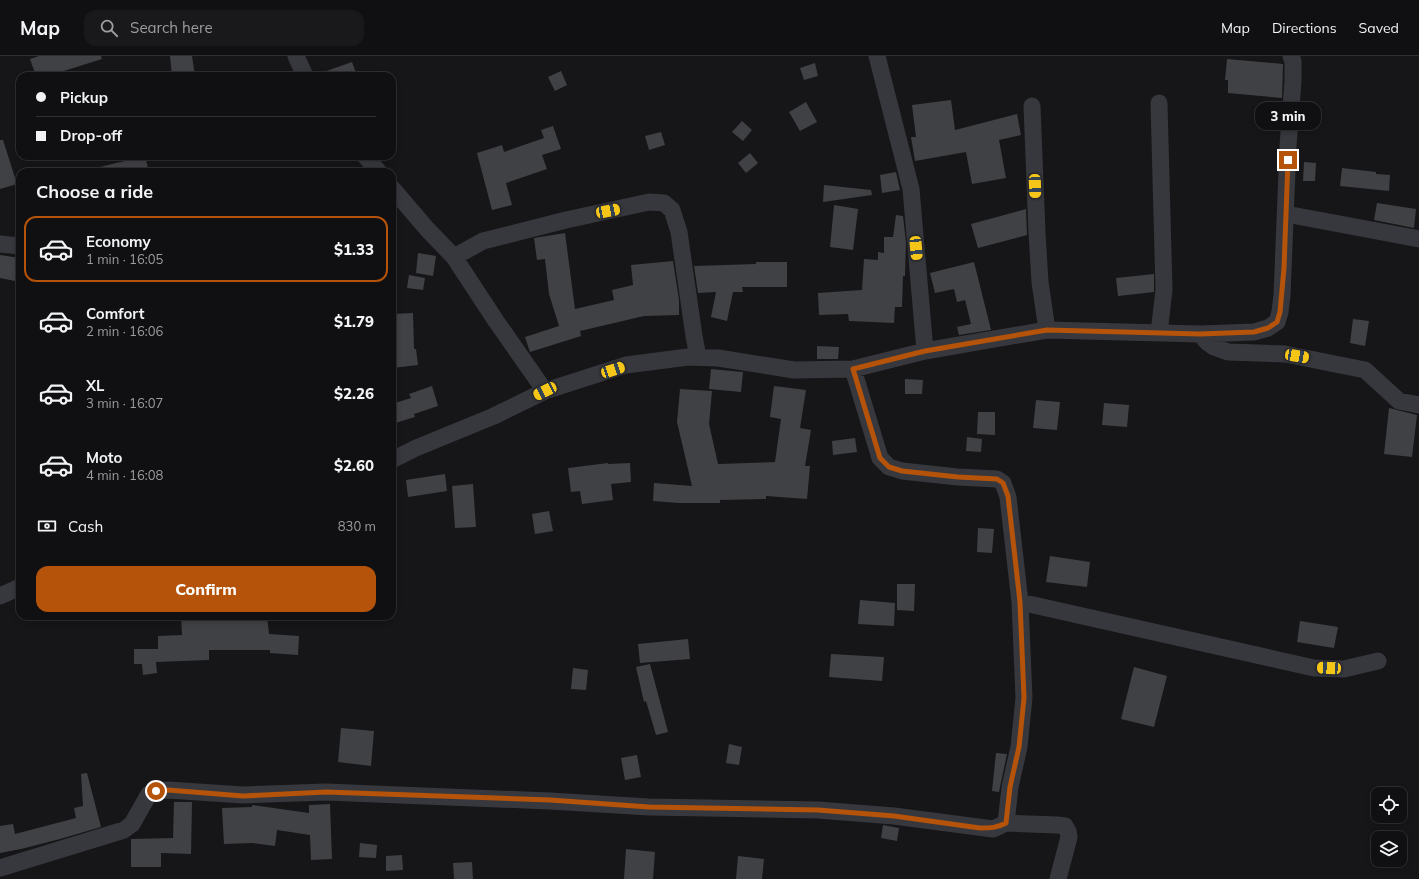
<!DOCTYPE html>
<html lang="en">
<head>
<meta charset="utf-8">
<style>
	:root { --surface:#101012; --page:#19191b; --text:#f1f3f6; --muted:#9c9d9f; --line:#303032; --accent:#b45309 }
	body { margin:0; font-family:Mulish,sans-serif; background:var(--page); color:var(--text); height:100vh; display:flex; flex-direction:column; font-size:15px; white-space:nowrap }
	* { box-sizing:border-box; margin:0 }
	p { font-size:13px; color:var(--muted) }
	.icon { flex:none; width:22px; height:22px; fill:none; stroke:currentColor; stroke-width:2; stroke-linecap:round; stroke-linejoin:round }
	.map { position:relative; flex:1; overflow:hidden }
	.sheet { position:absolute; left:16px; top:112px; width:380px; height:452px; display:flex; flex-direction:column; background:var(--surface); border-radius:12px; box-shadow:0 2px 6px #0003,0 0 0 1px var(--line) }
	.sheet>* { flex:none }
	.guide { position:absolute; left:16px; top:16px; width:380px; height:88px; border-radius:12px; box-shadow:0 2px 6px #0003,0 0 0 1px var(--line); display:grid; align-content:center; height:88px; padding:0 20px; background:var(--surface) }
	.fabs { position:absolute; left:1371px; top:731px; display:grid; gap:8px }
	.fabs a { display:grid; place-items:center; width:36px; height:36px; border-radius:8px; background:var(--surface); box-shadow:0 2px 6px #0003,0 0 0 1px var(--line); font-size:20px }
	.end { position:absolute; width:18px; height:18px; margin:-9px; border:5px solid #b45309; background:#fff; box-shadow:0 0 0 2px #fff }
	.from { border-radius:50% }
	.bubble { position:absolute; height:28px; border-radius:12px; background:var(--surface); box-shadow:0 2px 6px #0003,0 0 0 1px var(--line); font-size:13px; font-weight:800; line-height:28px; text-align:center }
	.car { position:absolute; width:12px; height:24px; margin:-12px -6px; border-radius:5px; box-shadow:0 0 3px 1px #0007; background:linear-gradient(#f5c518 24%,#345 0 40%,#f5c518 0 76%,#345 0 86%,#f5c518 0) }
	.guide b { display:flex; align-items:center; gap:14px; height:38px; font-size:15px }
	.guide b+b { border-top:1px solid var(--line) }
	.guide i { width:10px; height:10px; background:var(--text) }
	ul { padding:0; list-style:none }
	li { display:flex; align-items:center; gap:12px; height:66px; margin:0 8px 6px; padding:0 12px; border:2px solid transparent; border-radius:12px }
	li div { flex:1 }
	li b { display:block; font-size:15px }
	li em { font-style:normal; font-weight:800 }
	li.on { border-color:var(--accent) }
	li>.icon { width:36px; height:36px; stroke-width:1.5 }
	h2 { padding:0 20px; font-size:18px; line-height:48px }
	.pay { display:flex; align-items:center; gap:10px; height:44px; padding:0 20px; font-size:15px }
	.pay p { margin-inline-start:auto }
	.button { display:flex; gap:8px; margin-top:auto; padding:8px 20px }
	.button a { flex:1; height:46px; border-radius:12px; background:var(--accent); color:#fff; font-size:16px; font-weight:800; line-height:46px; text-align:center }
	header { display:flex; align-items:center; gap:24px; box-sizing:border-box; height:56px; padding:0 20px; background:var(--surface); border-bottom:1px solid var(--line) }
	header strong { font-size:19px }
	nav { display:flex; gap:22px; margin-inline-start:auto; font-size:14px }
	.search { width:280px; height:36px; background:var(--page); display:flex; align-items:center; gap:10px; box-sizing:border-box; padding:0 14px; border-radius:12px; color:var(--muted); font-size:15px }
	.map>svg:first-child { display:block }
	.building { fill:#404145 }
	.lines { fill:none; stroke-linecap:round; stroke-linejoin:round }
	.minor { stroke:#37383d; stroke-width:17 }
	.route { stroke:#b45309; stroke-width:5 }
</style>
</head>
<body>
<header>
<strong>Map</strong>
<div class="search"><svg class="icon" aria-label="search" viewBox="0 0 24 24"><circle cx="10" cy="10" r="6"/><path d="M15 15l6 6"/></svg>Search here</div>
<nav><a>Map</a><a>Directions</a><a>Saved</a></nav>
</header>
<div class="map">
<svg width="1419" height="823" viewBox="0 0 1419 823">
	<rect width="100%" height="100%" fill="#161618"/>
	<path class="building" d="M 39,0 L 101,0 L 102,3 L 48,20 L 36,20 L 30,3 Z
		M 170,0 L 192,0 L 195,20 L 172,20 Z
		M 1227,3 L 1283,8 L 1282,42 L 1228,37 L 1228,24 L 1225,24 Z
		M 352,6 L 357,20 L 318,20 L 318,18 Z
		M 815,7 L 818,20 L 804,24 L 800,12 Z
		M 561,15 L 567,29 L 555,35 L 548,21 Z
		M 951,44 L 955,74 L 1017,58 L 1021,79 L 999,84 L 1006,122 L 972,128 L 966,96 L 915,105 L 911,81 L 916,81 L 912,49 Z
		M 806,46 L 817,66 L 800,75 L 789,56 Z
		M 742,65 L 752,74 L 743,85 L 732,76 Z
		M 553,70 L 561,93 L 542,99 L 547,113 L 506,127 L 512,149 L 492,154 L 477,97 L 502,89 L 504,96 L 544,82 L 541,74 Z
		M 661,76 L 665,89 L 649,94 L 645,80 Z
		M 0,84 L 3,84 L 17,128 L 0,133 Z
		M 750,97 L 758,107 L 746,117 L 738,107 Z
		M 145,100 L 149,116 L 101,116 L 100,111 Z
		M 1304,106 L 1316,107 L 1315,125 L 1303,125 Z
		M 1342,112 L 1376,116 L 1376,118 L 1390,119 L 1389,135 L 1340,130 Z
		M 896,116 L 900,134 L 882,137 L 880,119 Z
		M 824,129 L 871,134 L 872,139 L 823,146 Z
		M 1377,147 L 1416,153 L 1414,172 L 1374,164 Z
		M 834,149 L 858,153 L 853,194 L 830,191 Z
		M 1026,153 L 1027,179 L 978,192 L 971,168 Z
		M 896,159 L 903,160 L 906,186 L 905,220 L 903,220 L 902,251 L 895,251 L 894,267 L 849,265 L 848,258 L 819,259 L 818,237 L 862,234 L 864,203 L 878,204 L 878,196 L 884,197 L 884,181 L 893,181 Z
		M 565,177 L 575,253 L 614,244 L 612,234 L 633,229 L 631,209 L 673,205 L 679,244 L 679,259 L 644,260 L 580,275 L 581,280 L 530,296 L 525,281 L 559,270 L 549,238 L 545,203 L 537,204 L 534,182 Z
		M 418,197 L 436,200 L 433,220 L 416,217 Z
		M 0,199 L 20,202 L 20,226 L 0,222 Z
		M 756,206 L 787,206 L 787,231 L 742,231 L 743,236 L 733,236 L 727,265 L 711,261 L 716,236 L 698,237 L 694,210 L 756,208 Z
		M 974,206 L 991,274 L 959,279 L 957,271 L 971,268 L 965,244 L 957,246 L 954,233 L 935,237 L 930,217 Z
		M 1154,218 L 1154,236 L 1118,240 L 1116,222 Z
		M 409,219 L 425,222 L 423,234 L 407,232 Z
		M 413,257 L 414,293 L 416,293 L 418,309 L 392,312 L 392,297 L 397,296 L 395,272 L 392,272 L 392,258 Z
		M 1353,263 L 1369,265 L 1365,290 L 1350,287 Z
		M 817,290 L 839,291 L 838,303 L 817,303 Z
		M 711,313 L 743,316 L 741,336 L 709,333 Z
		M 905,323 L 923,324 L 922,338 L 905,338 Z
		M 432,330 L 438,350 L 414,358 L 415,361 L 392,368 L 392,348 L 411,342 L 409,338 Z
		M 774,330 L 806,334 L 800,372 L 811,374 L 805,410 L 810,410 L 807,443 L 766,440 L 766,443 L 720,444 L 720,447 L 679,447 L 653,445 L 654,427 L 692,430 L 677,366 L 680,333 L 712,335 L 709,368 L 718,408 L 775,406 L 781,363 L 770,361 Z
		M 1036,344 L 1060,346 L 1057,374 L 1033,372 Z
		M 1104,347 L 1129,349 L 1127,371 L 1102,369 Z
		M 1389,352 L 1417,359 L 1412,401 L 1384,398 Z
		M 978,356 L 995,356 L 995,379 L 977,378 Z
		M 967,381 L 982,383 L 981,396 L 966,395 Z
		M 855,382 L 857,396 L 833,399 L 832,385 Z
		M 608,407 L 608,408 L 630,407 L 631,426 L 611,428 L 613,444 L 582,448 L 580,435 L 571,436 L 568,412 Z
		M 445,418 L 447,435 L 408,441 L 406,424 Z
		M 473,428 L 476,471 L 455,472 L 452,430 Z
		M 549,455 L 553,475 L 535,478 L 532,458 Z
		M 978,472 L 994,473 L 992,497 L 977,496 Z
		M 1050,500 L 1090,506 L 1087,531 L 1046,526 Z
		M 897,528 L 915,528 L 914,555 L 897,554 Z
		M 860,544 L 895,547 L 894,570 L 858,568 Z
		M 181,560 L 252,561 L 252,560 L 267,560 L 269,578 L 299,580 L 298,599 L 270,597 L 270,594 L 209,594 L 209,604 L 156,606 L 157,617 L 143,619 L 142,608 L 134,608 L 134,593 L 158,593 L 158,580 L 182,579 Z
		M 1300,565 L 1338,571 L 1334,592 L 1297,586 Z
		M 688,583 L 690,603 L 640,607 L 638,588 Z
		M 831,598 L 884,601 L 882,625 L 829,621 Z
		M 650,608 L 668,676 L 656,679 L 646,645 L 644,646 L 636,611 Z
		M 1134,611 L 1167,620 L 1154,671 L 1121,663 Z
		M 573,612 L 588,614 L 586,634 L 571,633 Z
		M 341,672 L 374,675 L 371,710 L 338,706 Z
		M 729,688 L 742,691 L 739,709 L 726,707 Z
		M 996,697 L 1007,698 L 999,736 L 992,735 Z
		M 637,699 L 641,721 L 625,724 L 621,702 Z
		M 87,717 L 101,771 L 60,783 L 21,793 L 0,797 L 0,770 L 13,768 L 15,778 L 76,762 L 74,752 L 83,750 L 81,718 Z
		M 174,746 L 192,746 L 191,798 L 161,797 L 161,811 L 131,811 L 131,783 L 173,782 Z
		M 330,748 L 332,803 L 311,804 L 310,779 L 277,774 L 275,790 L 252,787 L 224,788 L 222,752 L 252,751 L 252,749 L 309,757 L 309,749 Z
		M 883,769 L 899,772 L 897,785 L 881,782 Z
		M 360,787 L 377,789 L 376,802 L 359,801 Z
		M 626,793 L 655,796 L 653,823 L 624,823 Z
		M 402,799 L 403,814 L 386,815 L 386,800 Z
		M 738,800 L 764,803 L 762,823 L 736,823 Z
		M 472,806 L 473,823 L 454,823 L 453,807 Z"/>
	<g class="lines">
		<path class="minor" d="M 296,0 L 305,20
			M 877,0 L 911,133 L 925,295
			M 1032,50 L 1037,177 L 1040,226 L 1047,274
			M 365,100 L 379,116
			M 392,132 L 427,173 L 454,201 L 496,265 L 545,335
			M 1286,158 L 1419,183
			M 0,188 L 20,190
			M 454,201 L 483,185 L 566,164 L 649,146 L 664,147 L 672,154 L 679,176 L 694,280 L 698,301
			M 1159,277 L 1164,234 L 1159,47
			M 1200,278 L 1207,286 L 1214,291 L 1228,296 L 1285,298 L 1365,314 L 1399,345 L 1419,349
			M 853,313 L 880,402 L 889,411 L 902,415 L 958,421 L 997,423 L 1003,427 L 1008,441 L 1020,546 L 1024,642 L 1019,691 L 1010,731 L 1006,767 L 1057,769 L 1065,770 L 1068,775 L 1069,781 L 1058,823
			M 392,404 L 416,392 L 494,360 L 545,335 L 626,309 L 688,301 L 718,302 L 794,314 L 853,313 L 925,295 L 1047,274 L 1200,278 L 1254,276 L 1268,272 L 1277,266 L 1280,256 L 1282,239 L 1288,90 L 1293,25 L 1293,5 L 1291,0
			M 0,540 L 20,531
			M 1020,546 L 1314,612 L 1344,613 L 1378,605
			M 0,812 L 124,774 L 132,768 L 149,738 L 156,735 L 168,734 L 243,739 L 326,736 L 550,745 L 649,751 L 818,754 L 894,760 L 993,773 L 1006,767"/>
	</g>
	<g class="lines">
		<path class="route" d="M 156,735 L 168,734 L 243,740 L 326,736 L 550,744 L 649,751 L 818,754 L 894,760 L 980,772 C 990,772 997,772 1006,767 L 1010,731 L 1019,691 L 1024,642 L 1020,546 L 1008,440 L 1003,427 L 997,423 L 958,421 L 902,415 L 889,411 L 880,402 L 853,313 L 925,295 L 1047,274 L 1200,278 L 1254,276 L 1268,272 L 1277,266 L 1280,256 L 1284,212 L 1288,104"/>
	</g>
</svg>
<div class="fabs">
<a><svg class="icon" aria-label="locate" viewBox="0 0 24 24"><circle cx="12" cy="12" r="6"/><path d="M12 2v4M12 18v4M2 12h4M18 12h4"/></svg></a>
<a><svg class="icon" aria-label="layers" viewBox="0 0 24 24"><path d="M12 4l9 5-9 5-9-5zM3 14l9 5 9-5"/></svg></a>
</div>
<i class="end from" style="left:156px;top:735px"></i>
<i class="end" style="left:1288px;top:104px"></i>
<div class="bubble" style="left:1255px;top:46px;width:66px">3 min</div>
<i class="car" style="left:1035px;top:130px;rotate:178deg"></i>
<i class="car" style="left:608px;top:155px;rotate:79deg"></i>
<i class="car" style="left:916px;top:192px;rotate:175deg"></i>
<i class="car" style="left:1297px;top:300px;rotate:100deg"></i>
<i class="car" style="left:613px;top:314px;rotate:72deg"></i>
<i class="car" style="left:545px;top:335px;rotate:244deg"></i>
<i class="car" style="left:1329px;top:612px;rotate:273deg"></i>
<div class="guide">
<b><i class="from"></i>Pickup</b>
<b><i></i>Drop-off</b>
</div>
<section class="sheet">
<h2>Choose a ride</h2>
<ul>
<li class="on"><svg class="icon" aria-label="car" viewBox="0 0 24 24"><path d="M5 17H2v-5l4-1 3-4h7l3 4 3 1v5h-3M9 17h6M6 11h13"/><circle cx="7" cy="17" r="2"/><circle cx="17" cy="17" r="2"/></svg><div><b>Economy</b><p>1 min · 16:05</p></div><em>$1.33</em></li>
<li><svg class="icon" aria-label="car" viewBox="0 0 24 24"><path d="M5 17H2v-5l4-1 3-4h7l3 4 3 1v5h-3M9 17h6M6 11h13"/><circle cx="7" cy="17" r="2"/><circle cx="17" cy="17" r="2"/></svg><div><b>Comfort</b><p>2 min · 16:06</p></div><em>$1.79</em></li>
<li><svg class="icon" aria-label="car" viewBox="0 0 24 24"><path d="M5 17H2v-5l4-1 3-4h7l3 4 3 1v5h-3M9 17h6M6 11h13"/><circle cx="7" cy="17" r="2"/><circle cx="17" cy="17" r="2"/></svg><div><b>XL</b><p>3 min · 16:07</p></div><em>$2.26</em></li>
<li><svg class="icon" aria-label="car" viewBox="0 0 24 24"><path d="M5 17H2v-5l4-1 3-4h7l3 4 3 1v5h-3M9 17h6M6 11h13"/><circle cx="7" cy="17" r="2"/><circle cx="17" cy="17" r="2"/></svg><div><b>Moto</b><p>4 min · 16:08</p></div><em>$2.60</em></li>
</ul>
<div class="pay"><svg class="icon" aria-label="cash" viewBox="0 0 24 24"><path d="M3 7h18v10H3z"/><circle cx="12" cy="12" r="2"/></svg>Cash<p>830 m</p></div>
<div class="button"><a>Confirm</a></div>
</section>
</div>
</body>
</html>
